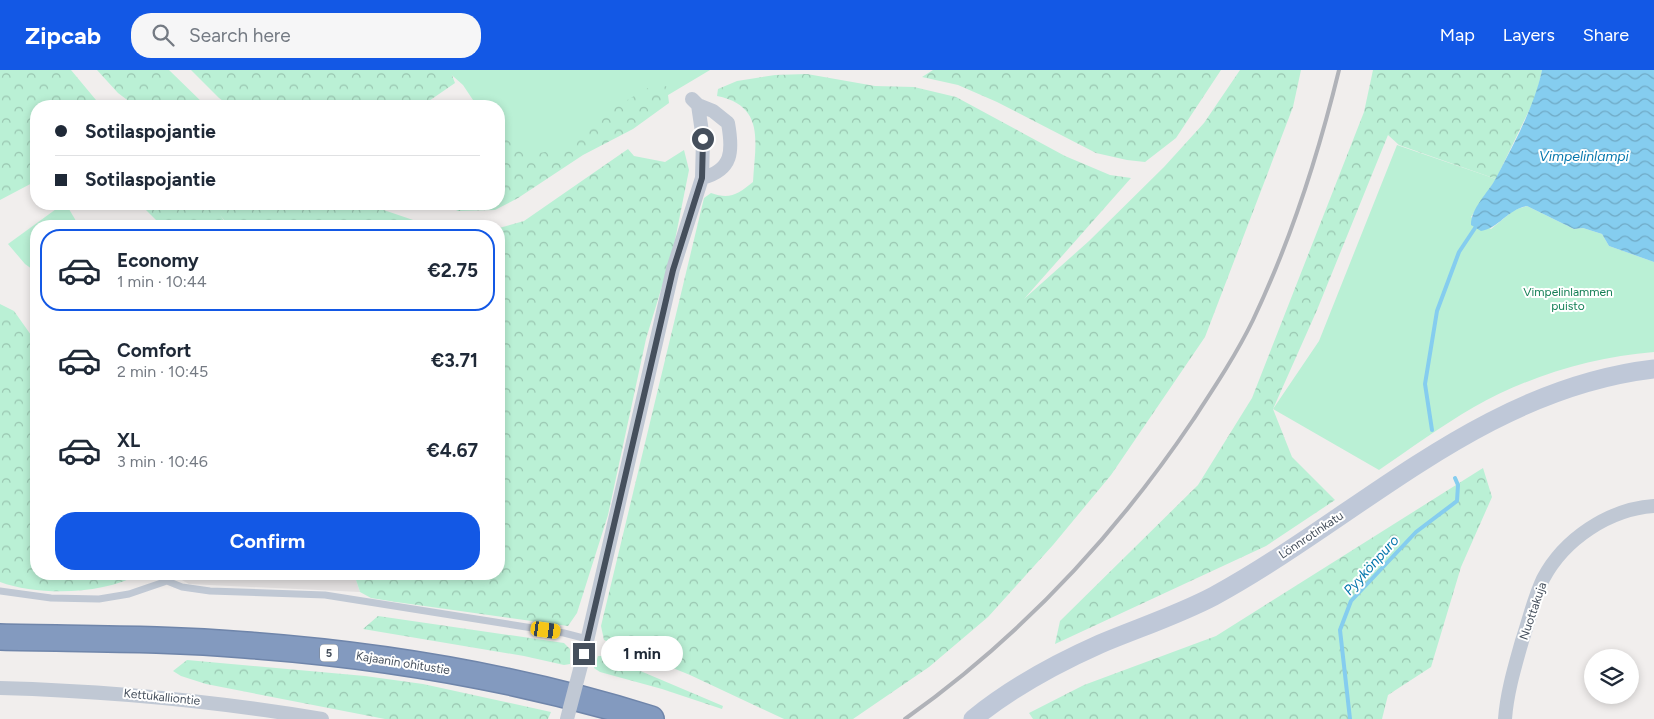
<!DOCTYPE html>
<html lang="en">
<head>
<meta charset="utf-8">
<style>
	:root { --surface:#fff; --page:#f6f6f7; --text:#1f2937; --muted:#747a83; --line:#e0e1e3; --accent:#1358e5 }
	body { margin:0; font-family:Figtree,sans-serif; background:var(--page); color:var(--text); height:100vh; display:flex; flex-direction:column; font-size:19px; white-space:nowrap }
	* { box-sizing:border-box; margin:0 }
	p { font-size:16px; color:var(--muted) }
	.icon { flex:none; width:28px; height:28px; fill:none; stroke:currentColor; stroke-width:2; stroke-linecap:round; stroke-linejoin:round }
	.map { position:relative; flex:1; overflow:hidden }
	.sheet { position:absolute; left:30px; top:150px; width:475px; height:360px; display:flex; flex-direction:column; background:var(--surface); border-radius:20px; box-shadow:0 2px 8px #0003 }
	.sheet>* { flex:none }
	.top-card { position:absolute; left:30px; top:30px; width:475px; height:110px; border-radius:20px; box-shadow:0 2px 8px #0003; display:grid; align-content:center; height:110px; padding:0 25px; background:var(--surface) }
	.controls { position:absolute; left:1584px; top:579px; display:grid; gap:10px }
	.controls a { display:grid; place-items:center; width:55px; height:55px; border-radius:50%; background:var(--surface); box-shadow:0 2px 8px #0003; font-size:25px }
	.end { position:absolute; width:22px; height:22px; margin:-11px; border:6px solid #454f5c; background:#fff; box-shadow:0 0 0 2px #fff }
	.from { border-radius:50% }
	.bubble { position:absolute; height:35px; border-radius:18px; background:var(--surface); box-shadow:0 2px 8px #0003; font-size:16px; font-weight:700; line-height:35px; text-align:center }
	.car { position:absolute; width:15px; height:30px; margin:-15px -8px; border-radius:6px; box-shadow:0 0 4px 1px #0007; background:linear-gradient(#f5c518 24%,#345 0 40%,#f5c518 0 76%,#345 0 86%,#f5c518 0) }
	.top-card b { display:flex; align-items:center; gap:18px; height:48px; font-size:19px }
	.top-card b+b { border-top:1px solid var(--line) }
	.top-card i { width:12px; height:12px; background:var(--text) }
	ul { padding:9px 0 0; list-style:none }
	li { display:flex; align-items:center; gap:15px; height:82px; margin:0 10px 8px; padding:0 15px; border:2px solid transparent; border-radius:20px }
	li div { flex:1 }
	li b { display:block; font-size:19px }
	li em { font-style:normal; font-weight:700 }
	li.current { border-color:var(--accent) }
	li>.icon { width:45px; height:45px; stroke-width:1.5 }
	.button { display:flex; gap:10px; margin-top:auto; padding:10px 25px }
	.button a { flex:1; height:58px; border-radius:20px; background:var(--accent); color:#fff; font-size:20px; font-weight:700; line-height:58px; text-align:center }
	header { display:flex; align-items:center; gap:30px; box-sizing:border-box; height:70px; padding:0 25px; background:var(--accent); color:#fff }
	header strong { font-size:24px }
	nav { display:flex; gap:28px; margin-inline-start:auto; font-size:18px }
	.search { width:350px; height:45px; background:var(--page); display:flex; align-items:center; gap:12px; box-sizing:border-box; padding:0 18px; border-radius:20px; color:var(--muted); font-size:19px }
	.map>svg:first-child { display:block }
	.education { fill:#e2dfdf }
	.green { fill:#baf0d5 }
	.forest { fill:url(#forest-crowns) }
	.water { fill:url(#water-waves) }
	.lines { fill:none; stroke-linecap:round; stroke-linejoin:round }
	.stream { stroke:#85cdef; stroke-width:4 }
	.highway-casing { stroke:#6f85aa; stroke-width:28 }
	.lane { stroke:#c0c8d4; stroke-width:7 }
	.street { stroke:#c0c8d4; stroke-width:14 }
	.secondary { stroke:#bfc8d8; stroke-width:19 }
	.highway { stroke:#839abf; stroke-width:25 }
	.rail { stroke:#b0b2b8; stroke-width:4 }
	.street-bridge { stroke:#c0c8d4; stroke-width:14 }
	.route { stroke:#454f5c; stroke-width:6 }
	.labels { text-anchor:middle; stroke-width:4; stroke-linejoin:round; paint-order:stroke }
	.shield { fill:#fff; stroke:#7d848d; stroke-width:1 }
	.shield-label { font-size:11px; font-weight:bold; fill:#454f5c }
	.park-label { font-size:12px; fill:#147f55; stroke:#fff }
	.street-label { font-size:12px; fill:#454f5c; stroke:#fff }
	.water-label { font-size:14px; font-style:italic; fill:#0778ad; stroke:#fff }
</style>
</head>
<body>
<header>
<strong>Zipcab</strong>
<div class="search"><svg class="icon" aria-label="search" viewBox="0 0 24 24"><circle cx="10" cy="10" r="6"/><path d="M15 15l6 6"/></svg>Search here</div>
<nav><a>Map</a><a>Layers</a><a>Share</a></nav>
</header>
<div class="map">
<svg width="1654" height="649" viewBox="0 0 1654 649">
	<defs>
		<pattern id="forest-crowns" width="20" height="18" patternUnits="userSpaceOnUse" patternTransform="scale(1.25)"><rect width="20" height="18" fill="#baf0d5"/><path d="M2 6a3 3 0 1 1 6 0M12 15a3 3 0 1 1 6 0" fill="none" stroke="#99c5b0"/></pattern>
		<pattern id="water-waves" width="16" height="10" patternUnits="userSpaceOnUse" patternTransform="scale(1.25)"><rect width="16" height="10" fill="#85cdef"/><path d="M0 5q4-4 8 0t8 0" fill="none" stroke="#6fa9c5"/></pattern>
	</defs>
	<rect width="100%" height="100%" fill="#f1eeed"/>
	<path class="education" d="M 171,504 L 354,504 L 360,522 L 189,514 Z"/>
	<path class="green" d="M 446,0 L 710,0 L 524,111 L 499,71 L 499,36 L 477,36 L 463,15 Z
		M 1397,75 L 1496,109 L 1471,147 L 1491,159 L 1514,140 L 1527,136 L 1574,159 L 1583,158 L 1602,164 L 1609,176 L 1654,192 L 1654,282 C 1591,287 1529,306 1474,337 C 1441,356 1410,379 1379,400 L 1273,339 L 1319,271 Z
		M 63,134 L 66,134 L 79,156 L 36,156 L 36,202 L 25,194 L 8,174 Z"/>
	<path class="forest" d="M 0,0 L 71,0 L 101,36 L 36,36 L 36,111 L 0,130 Z
		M 97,0 L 169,0 L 206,36 L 134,35 L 118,23 Z
		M 191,0 L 450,0 L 455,13 L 426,33 L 396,34 L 396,36 L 230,36 L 219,28 Z
		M 933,0 L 1221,0 L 1176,68 L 1145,92 L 1127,90 L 1096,83 L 997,32 L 958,15 L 922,7 Z
		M 1240,0 L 1301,0 L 1293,37 L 1205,267 L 1111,405 L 1053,475 L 988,547 L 929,597 L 853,649 L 784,649 L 690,605 L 604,570 L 601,556 L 704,128 L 711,123 C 730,130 738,124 753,112 C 755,73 766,36 717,26 L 718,19 L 737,11 L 775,5 L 807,4 L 875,16 L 914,17 L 956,27 L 1065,86 L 1110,105 L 1131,108 L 1024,229 L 1089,171 L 1164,97 L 1204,53 Z
		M 1373,0 L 1542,0 L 1536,26 L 1496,109 L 1399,75 L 1388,65 L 1317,240 L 1273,339 L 1292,387 L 1335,430 L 1266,476 L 1055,574 L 1060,551 L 1198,415 L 1252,328 L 1364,42 Z
		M 658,12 L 667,17 L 669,33 L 633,59 L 583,85 L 518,128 L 495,140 L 458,141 L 444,134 L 499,134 L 499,64 C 545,101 560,76 599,48 C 617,35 638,24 658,12 Z
		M 628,79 L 634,86 L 665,92 L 684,80 L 689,100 L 673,180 L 646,269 L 608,445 L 577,543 L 568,556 L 396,532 L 371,528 L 360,522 L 354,504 L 499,504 L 499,158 L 524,151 Z
		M 140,134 L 366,134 L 419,152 L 441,156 L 229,156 L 220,145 L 228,156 L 157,156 L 157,151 Z
		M 0,234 L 14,241 L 31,265 L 36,262 L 36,504 L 139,504 C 103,525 39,526 0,512 Z
		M 1483,398 L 1492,427 L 1461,497 L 1431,597 L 1388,625 L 1382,649 L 1033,649 L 1029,643 L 1084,615 L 1216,566 Z
		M 378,546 L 564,573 L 570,579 L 570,594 L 564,595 L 524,586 L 363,559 Z
		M 598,586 L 605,586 L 723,636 L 722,639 L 662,619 L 600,602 L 594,598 Z
		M 187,590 L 365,606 L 423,614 L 551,642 L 548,649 L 385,649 L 206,614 L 181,606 L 173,601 Z"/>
	<path class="water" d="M 1542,0 L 1654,0 L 1654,192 L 1609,176 L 1602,164 L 1583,158 L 1574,159 L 1527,136 C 1508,139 1499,158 1481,161 L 1471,155 C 1471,138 1488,123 1496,108 C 1514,73 1534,38 1542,0 Z"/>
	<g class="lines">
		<path class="stream" d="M 1432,360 L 1425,314 L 1437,241 L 1459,182 L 1475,158
			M 1350,649 L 1340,560 L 1351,531 L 1416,462 L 1457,431 L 1458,415 L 1455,408"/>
		<g class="highway-casing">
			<path id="highway" d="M 0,567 C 82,569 164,568 246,575 C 383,585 520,608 651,649"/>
		</g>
		<path class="lane" d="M 0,521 L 51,528 L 99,529 L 129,524 L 167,511 L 182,517 L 210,521 L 325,525 L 564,563 L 587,569"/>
		<path class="street" d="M 698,35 L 713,41 L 728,53 C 733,81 733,100 702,108
			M 584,584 L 673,199 L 702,108 L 703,69 L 698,35 L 692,29
			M 0,618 C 109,621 215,631 322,649
			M 1505,649 C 1507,622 1515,596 1522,571 C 1529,550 1534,528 1543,509 C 1564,469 1609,439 1654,436"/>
		<path class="secondary" d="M 973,649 C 1011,618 1055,594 1100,574 C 1138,558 1178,545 1214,526 C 1360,446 1482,319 1654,299"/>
		<use href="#highway" class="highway"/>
		<path class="rail" d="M 905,649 C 1019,568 1115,466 1193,350 C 1214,318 1236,285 1253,250 C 1291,170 1318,86 1339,0"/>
		<path class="street-bridge" d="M 567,649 L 584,584"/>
	</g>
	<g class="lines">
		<path class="route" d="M 584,584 L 673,200 L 702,108 L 703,69"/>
	</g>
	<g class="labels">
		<rect class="shield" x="320" y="574.5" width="18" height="17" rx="4"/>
		<g class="shield-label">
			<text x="329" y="587">5</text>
		</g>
		<g class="park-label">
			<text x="1568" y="226">Vimpelinlammen<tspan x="1568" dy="14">puisto</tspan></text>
		</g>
		<g class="street-label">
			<text transform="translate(1311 465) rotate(-34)" y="4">Lönnrotinkatu</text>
			<text transform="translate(1533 541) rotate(-71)" y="4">Nuottakuja</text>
			<text transform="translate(403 593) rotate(9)" y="4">Kajaanin ohitustie</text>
			<text transform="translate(162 627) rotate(6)" y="4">Kettukalliontie</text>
		</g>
		<g class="water-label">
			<text x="1584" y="91">Vimpelinlampi</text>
			<text transform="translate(1371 495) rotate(-48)" y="5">Pyykönpuro</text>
		</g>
	</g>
</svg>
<div class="controls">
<a><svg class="icon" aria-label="layers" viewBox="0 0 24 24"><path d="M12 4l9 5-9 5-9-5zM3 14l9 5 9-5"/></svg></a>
</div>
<i class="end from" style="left:703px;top:69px"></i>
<i class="end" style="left:584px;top:584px"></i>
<div class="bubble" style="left:601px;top:566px;width:82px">1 min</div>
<i class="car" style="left:546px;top:560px;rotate:98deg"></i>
<div class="top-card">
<b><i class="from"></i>Sotilaspojantie</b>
<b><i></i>Sotilaspojantie</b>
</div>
<section class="sheet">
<ul>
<li class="current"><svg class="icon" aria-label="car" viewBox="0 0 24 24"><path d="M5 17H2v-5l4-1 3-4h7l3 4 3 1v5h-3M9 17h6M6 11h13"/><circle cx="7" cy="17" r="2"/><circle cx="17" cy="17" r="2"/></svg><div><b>Economy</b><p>1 min · 10:44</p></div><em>€2.75</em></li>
<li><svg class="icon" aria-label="car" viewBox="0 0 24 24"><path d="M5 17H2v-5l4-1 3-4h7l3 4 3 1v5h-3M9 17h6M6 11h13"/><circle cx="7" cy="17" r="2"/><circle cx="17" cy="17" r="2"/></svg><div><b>Comfort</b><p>2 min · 10:45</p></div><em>€3.71</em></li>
<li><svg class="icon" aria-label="car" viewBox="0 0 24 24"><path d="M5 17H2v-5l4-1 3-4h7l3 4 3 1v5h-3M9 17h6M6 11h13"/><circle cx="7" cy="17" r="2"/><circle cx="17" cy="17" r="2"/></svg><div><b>XL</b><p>3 min · 10:46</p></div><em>€4.67</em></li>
</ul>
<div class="button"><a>Confirm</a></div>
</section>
</div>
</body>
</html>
